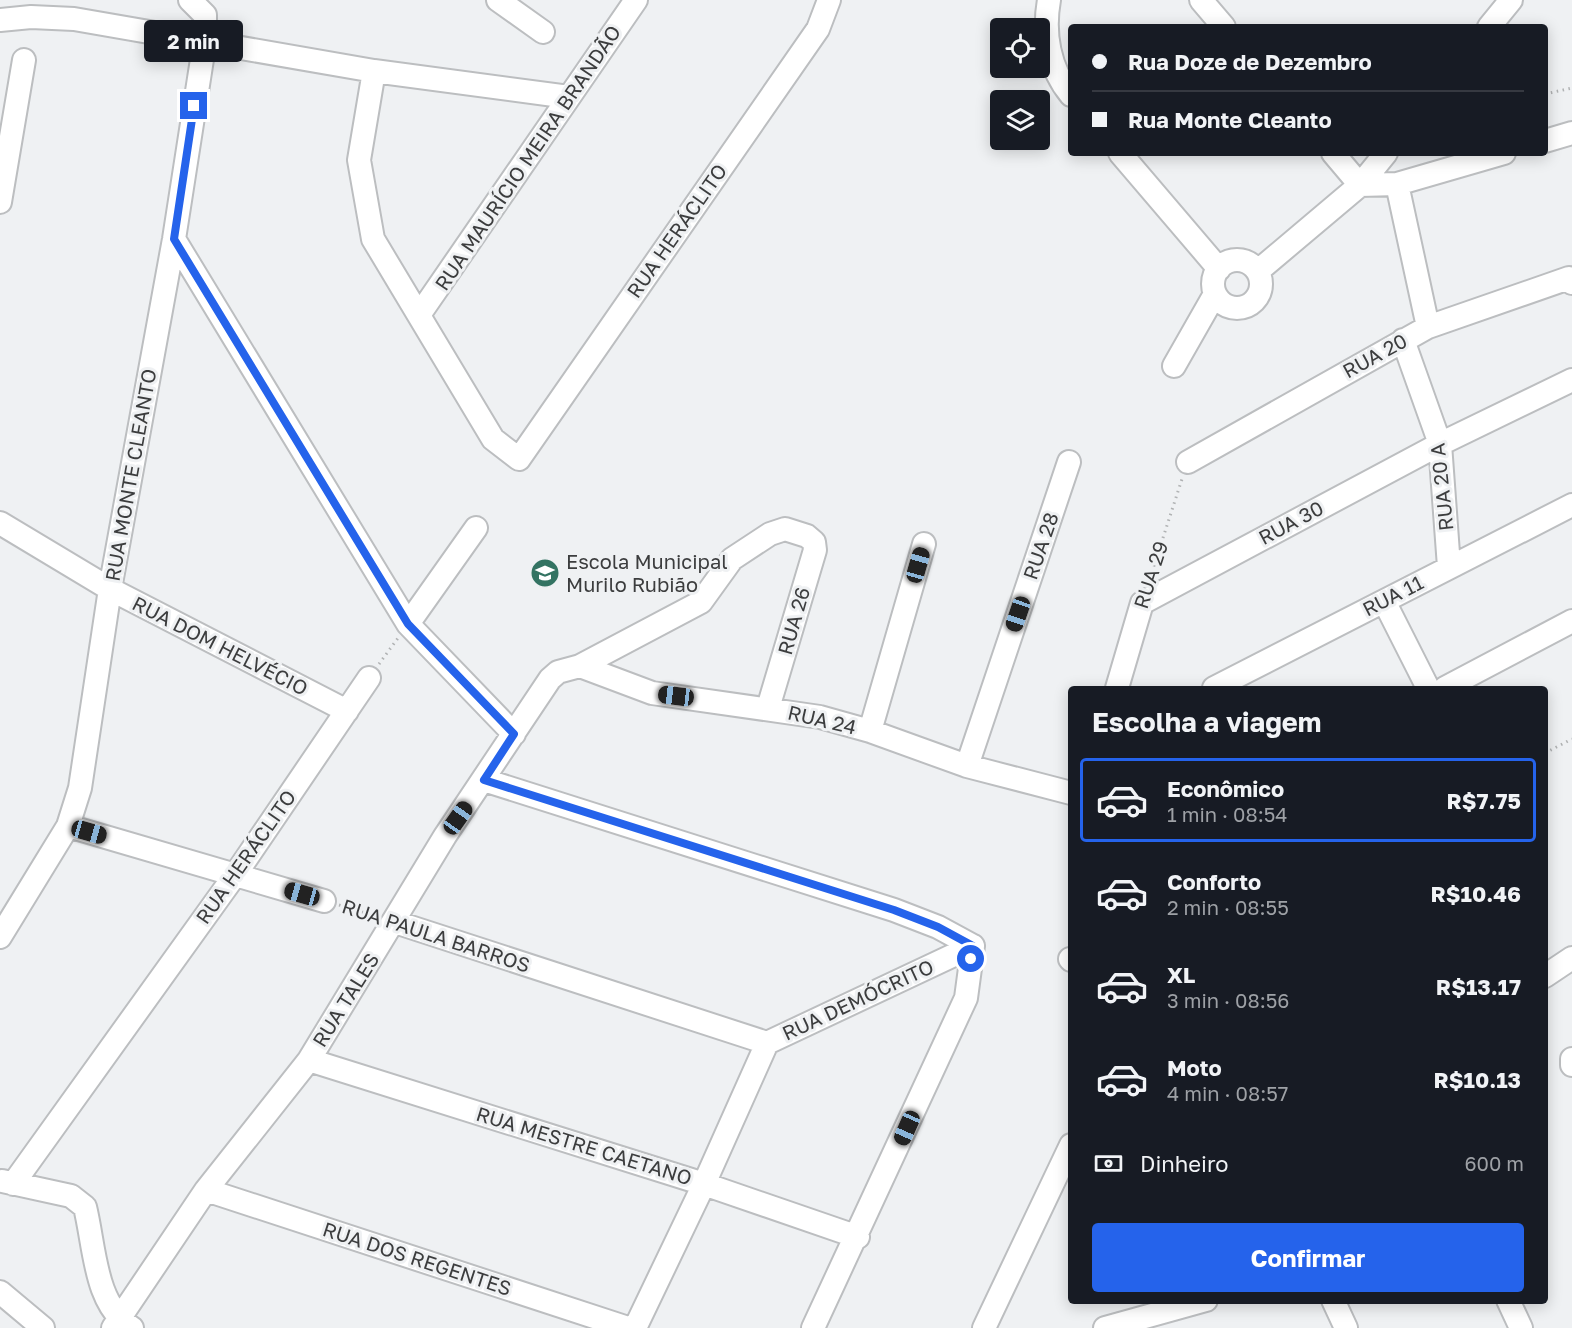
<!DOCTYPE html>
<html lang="pt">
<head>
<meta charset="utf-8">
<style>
	:root { --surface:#171b24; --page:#20242c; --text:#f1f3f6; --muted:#9ea1a6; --line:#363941; --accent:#2563eb }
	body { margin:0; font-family:"Golos Text",sans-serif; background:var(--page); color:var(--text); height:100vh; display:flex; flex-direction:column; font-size:22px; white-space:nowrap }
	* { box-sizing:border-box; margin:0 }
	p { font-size:20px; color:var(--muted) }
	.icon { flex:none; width:33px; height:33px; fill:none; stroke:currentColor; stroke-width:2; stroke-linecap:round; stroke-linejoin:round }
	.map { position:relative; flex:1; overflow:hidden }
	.drawer { position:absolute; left:1068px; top:686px; width:480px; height:618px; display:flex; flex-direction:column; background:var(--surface); border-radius:6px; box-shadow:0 3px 15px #0003 }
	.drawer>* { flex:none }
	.banner { position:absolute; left:1068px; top:24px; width:480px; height:132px; border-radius:6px; box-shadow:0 3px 15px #0003; display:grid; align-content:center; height:132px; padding:0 24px; background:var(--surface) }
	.controls { position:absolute; left:990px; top:18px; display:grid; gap:12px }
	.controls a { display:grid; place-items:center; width:60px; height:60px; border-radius:6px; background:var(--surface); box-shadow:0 3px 15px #0003; font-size:30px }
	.end { position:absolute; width:27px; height:27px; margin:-14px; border:8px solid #2563eb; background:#fff; box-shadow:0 0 0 3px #fff }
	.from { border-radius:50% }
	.bubble { position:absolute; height:42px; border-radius:6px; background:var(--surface); box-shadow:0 3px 15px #0003; font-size:20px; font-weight:700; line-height:42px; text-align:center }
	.car { position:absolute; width:18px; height:36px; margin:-18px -9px; border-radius:8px; box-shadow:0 0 4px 2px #0007; background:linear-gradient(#222 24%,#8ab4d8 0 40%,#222 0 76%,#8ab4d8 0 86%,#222 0) }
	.banner b { display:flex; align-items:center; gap:21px; height:57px; font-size:22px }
	.banner b+b { border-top:2px solid var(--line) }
	.banner i { width:15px; height:15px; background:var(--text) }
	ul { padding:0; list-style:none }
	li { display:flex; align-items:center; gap:18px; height:84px; margin:0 12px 9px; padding:0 12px; border:3px solid transparent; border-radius:6px }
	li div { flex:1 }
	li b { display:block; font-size:22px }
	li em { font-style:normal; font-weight:700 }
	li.on { border-color:var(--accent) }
	li>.icon { width:54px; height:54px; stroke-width:1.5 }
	h2 { padding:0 24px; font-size:27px; line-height:72px }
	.pay { display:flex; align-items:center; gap:15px; height:66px; padding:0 24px; font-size:22px }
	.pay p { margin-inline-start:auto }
	.cta { display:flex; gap:12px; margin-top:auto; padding:12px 24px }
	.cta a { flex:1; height:69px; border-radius:6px; background:var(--accent); color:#fff; font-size:24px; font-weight:700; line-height:69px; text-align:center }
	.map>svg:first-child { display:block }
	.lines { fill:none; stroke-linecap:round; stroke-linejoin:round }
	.minor-casing { stroke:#bcbec0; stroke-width:26 }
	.path { stroke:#b0b2b3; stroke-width:3; stroke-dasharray:1.5 4.5; stroke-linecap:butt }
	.minor { stroke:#fff; stroke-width:22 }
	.route { stroke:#2563eb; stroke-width:8 }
	.labels { text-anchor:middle; stroke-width:6; stroke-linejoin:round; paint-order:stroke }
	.street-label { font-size:20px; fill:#3c3d3e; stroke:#eff1f3 }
	.poi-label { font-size:20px; fill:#3c3d3e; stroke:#eff1f3; text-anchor:start }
</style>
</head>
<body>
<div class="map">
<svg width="1572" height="1328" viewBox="0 0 1572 1328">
	<rect width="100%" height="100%" fill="#eff1f3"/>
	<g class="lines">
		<g class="minor-casing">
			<path id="minor" d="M 498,0 L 543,32
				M 1049,0 C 1043,33 1049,69 1071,95
				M 1201,0 L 1224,27
				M 0,20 L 31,17 L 74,19 L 374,71 L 569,97
				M 1489,27 L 1511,0
				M 374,71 L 359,160 L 373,239 L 493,439 L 519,459 L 818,29 L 829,0
				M 1545,141 L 1572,133
				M 1120,153 L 1219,269
				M 1333,153 L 1360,185 L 1397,184 L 1504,153
				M 1397,184 L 1428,327
				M 0,202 L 24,60
				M 174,239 L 408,624 L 514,734
				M1213 284a24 24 0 1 1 48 0a24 24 0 1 1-48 0Z
				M 1258,271 L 1360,185 L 1386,153
				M 419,315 L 636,0
				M 1403,340 L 1440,444 L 1449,567
				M 1174,366 L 1215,294
				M 1188,462 L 1428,327 L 1569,278 L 1572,283
				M 0,523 L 110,589 L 347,711
				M 1384,601 L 1428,688
				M 408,624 L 476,528
				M 580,666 L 701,602 L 732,559 L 770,534 L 785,529 L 807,536 L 814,542 L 815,550 L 768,708
				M 1117,688 L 1142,603 L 1440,444 L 1572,380
				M 1214,688 L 1572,505
				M 1445,688 L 1572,621
				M 870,731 L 924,544
				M 967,766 L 1069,462
				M 484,780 L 894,910 L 938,927 L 973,946
				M 68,826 L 324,901
				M 395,922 L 767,1043
				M 0,937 L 68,826 L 80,788 L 110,589 L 174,239 L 205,40 L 205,15 L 190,0
				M 1070,959 L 1071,960
				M 1545,976 L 1572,958
				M 1572,1059 L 1572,1065
				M 309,1060 L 704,1184 L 858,1237
				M 2,1181 L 71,1196 L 85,1207 C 95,1247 94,1304 132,1328
				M 13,1184 L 235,875 L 369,678
				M 206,1190 L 628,1328
				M 0,1292 L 43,1328
				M 1333,1300 L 1346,1328
				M 1508,1300 L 1521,1328
				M 113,1328 L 206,1190 L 309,1060 L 445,836 L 550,679 L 558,672 L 580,666 L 652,693 L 820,717 L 870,731 L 967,766 L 1071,793
				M 635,1328 L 704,1184 L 767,1043 L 973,946
				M 813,1328 L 966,998 L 973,946
				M 984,1328 L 1071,1145
				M 1105,1328 L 1206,1300"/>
		</g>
		<path class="path" d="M 1545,94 L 1572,88
			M 1150,578 L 1182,479
			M 379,664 L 398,638
			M 1545,753 L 1572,739
			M 339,905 L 376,916"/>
		<use href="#minor" class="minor"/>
	</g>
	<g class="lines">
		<path class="route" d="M 194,106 L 174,239 L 408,624 L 514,734 L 484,780 L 894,910 L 938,927 L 973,946 L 971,959"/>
	</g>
	<defs>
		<g id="school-disc" transform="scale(1.5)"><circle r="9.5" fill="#337362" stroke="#eff1f3"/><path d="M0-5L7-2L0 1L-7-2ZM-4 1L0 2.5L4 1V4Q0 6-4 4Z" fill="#fff"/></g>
	</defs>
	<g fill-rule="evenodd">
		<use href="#school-disc" x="545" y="573"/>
	</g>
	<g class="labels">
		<g class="street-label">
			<text transform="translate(528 158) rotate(-56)" y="7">RUA MAURÍCIO MEIRA BRANDÃO</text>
			<text transform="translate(677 231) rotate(-55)" y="7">RUA HERÁCLITO</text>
			<text transform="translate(1375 356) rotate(-29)" y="7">RUA 20</text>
			<text transform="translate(131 475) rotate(-80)" y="7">RUA MONTE CLEANTO</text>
			<text transform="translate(1442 487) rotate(-96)" y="7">RUA 20 A</text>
			<text transform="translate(1291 523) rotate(-28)" y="7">RUA 30</text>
			<text transform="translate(1041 546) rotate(-71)" y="7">RUA 28</text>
			<text transform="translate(1151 575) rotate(-72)" y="7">RUA 29</text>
			<text transform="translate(1393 596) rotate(-27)" y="7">RUA 11</text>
			<text transform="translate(794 621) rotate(-74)" y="7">RUA 26</text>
			<text transform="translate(220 646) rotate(27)" y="7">RUA DOM HELVÉCIO</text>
			<text transform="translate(822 720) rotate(13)" y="7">RUA 24</text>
			<text transform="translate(246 857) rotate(-55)" y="7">RUA HERÁCLITO</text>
			<text transform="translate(436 936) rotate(18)" y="7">RUA PAULA BARROS</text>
			<text transform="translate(346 1000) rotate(-58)" y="7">RUA TALES</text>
			<text transform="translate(858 1000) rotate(-25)" y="7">RUA DEMÓCRITO</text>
			<text transform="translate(584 1146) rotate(17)" y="7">RUA MESTRE CAETANO</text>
			<text transform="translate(417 1259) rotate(18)" y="7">RUA DOS REGENTES</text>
		</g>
		<g class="poi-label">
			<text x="566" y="569">Escola Municipal<tspan x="566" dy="23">Murilo Rubião</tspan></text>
		</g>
	</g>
</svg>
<div class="controls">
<a><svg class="icon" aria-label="locate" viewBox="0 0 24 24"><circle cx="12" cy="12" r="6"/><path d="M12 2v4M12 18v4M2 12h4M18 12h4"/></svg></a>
<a><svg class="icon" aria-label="layers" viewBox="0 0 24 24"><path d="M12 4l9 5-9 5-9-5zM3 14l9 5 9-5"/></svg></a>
</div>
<i class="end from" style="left:971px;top:959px"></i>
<i class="end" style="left:194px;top:106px"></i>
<div class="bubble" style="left:144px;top:20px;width:99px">2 min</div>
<i class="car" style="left:918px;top:565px;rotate:16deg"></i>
<i class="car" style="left:1018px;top:614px;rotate:199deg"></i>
<i class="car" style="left:676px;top:696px;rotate:277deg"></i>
<i class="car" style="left:458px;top:818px;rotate:35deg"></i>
<i class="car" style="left:89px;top:832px;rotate:106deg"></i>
<i class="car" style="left:302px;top:894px;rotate:286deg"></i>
<i class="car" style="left:907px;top:1128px;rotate:204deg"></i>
<div class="banner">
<b><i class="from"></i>Rua Doze de Dezembro</b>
<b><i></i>Rua Monte Cleanto</b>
</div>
<section class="drawer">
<h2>Escolha a viagem</h2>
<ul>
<li class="on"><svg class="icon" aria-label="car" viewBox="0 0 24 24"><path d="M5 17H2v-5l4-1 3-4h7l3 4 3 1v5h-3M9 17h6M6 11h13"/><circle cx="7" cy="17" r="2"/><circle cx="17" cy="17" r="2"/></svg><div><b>Econômico</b><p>1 min · 08:54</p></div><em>R$7.75</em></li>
<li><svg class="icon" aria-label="car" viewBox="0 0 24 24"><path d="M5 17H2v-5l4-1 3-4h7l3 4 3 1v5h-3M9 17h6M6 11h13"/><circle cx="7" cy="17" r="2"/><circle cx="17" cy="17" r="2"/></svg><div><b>Conforto</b><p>2 min · 08:55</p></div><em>R$10.46</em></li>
<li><svg class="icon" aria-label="car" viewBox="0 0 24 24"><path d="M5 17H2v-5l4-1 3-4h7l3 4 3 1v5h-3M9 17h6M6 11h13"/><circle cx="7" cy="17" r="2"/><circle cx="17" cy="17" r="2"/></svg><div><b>XL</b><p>3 min · 08:56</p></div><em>R$13.17</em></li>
<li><svg class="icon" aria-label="car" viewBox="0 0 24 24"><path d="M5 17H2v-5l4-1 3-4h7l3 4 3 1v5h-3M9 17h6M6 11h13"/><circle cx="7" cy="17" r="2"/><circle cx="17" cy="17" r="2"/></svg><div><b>Moto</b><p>4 min · 08:57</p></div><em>R$10.13</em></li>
</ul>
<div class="pay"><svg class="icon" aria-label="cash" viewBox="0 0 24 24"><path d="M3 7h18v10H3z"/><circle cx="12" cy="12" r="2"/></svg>Dinheiro<p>600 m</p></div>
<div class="cta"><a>Confirmar</a></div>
</section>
</div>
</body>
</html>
